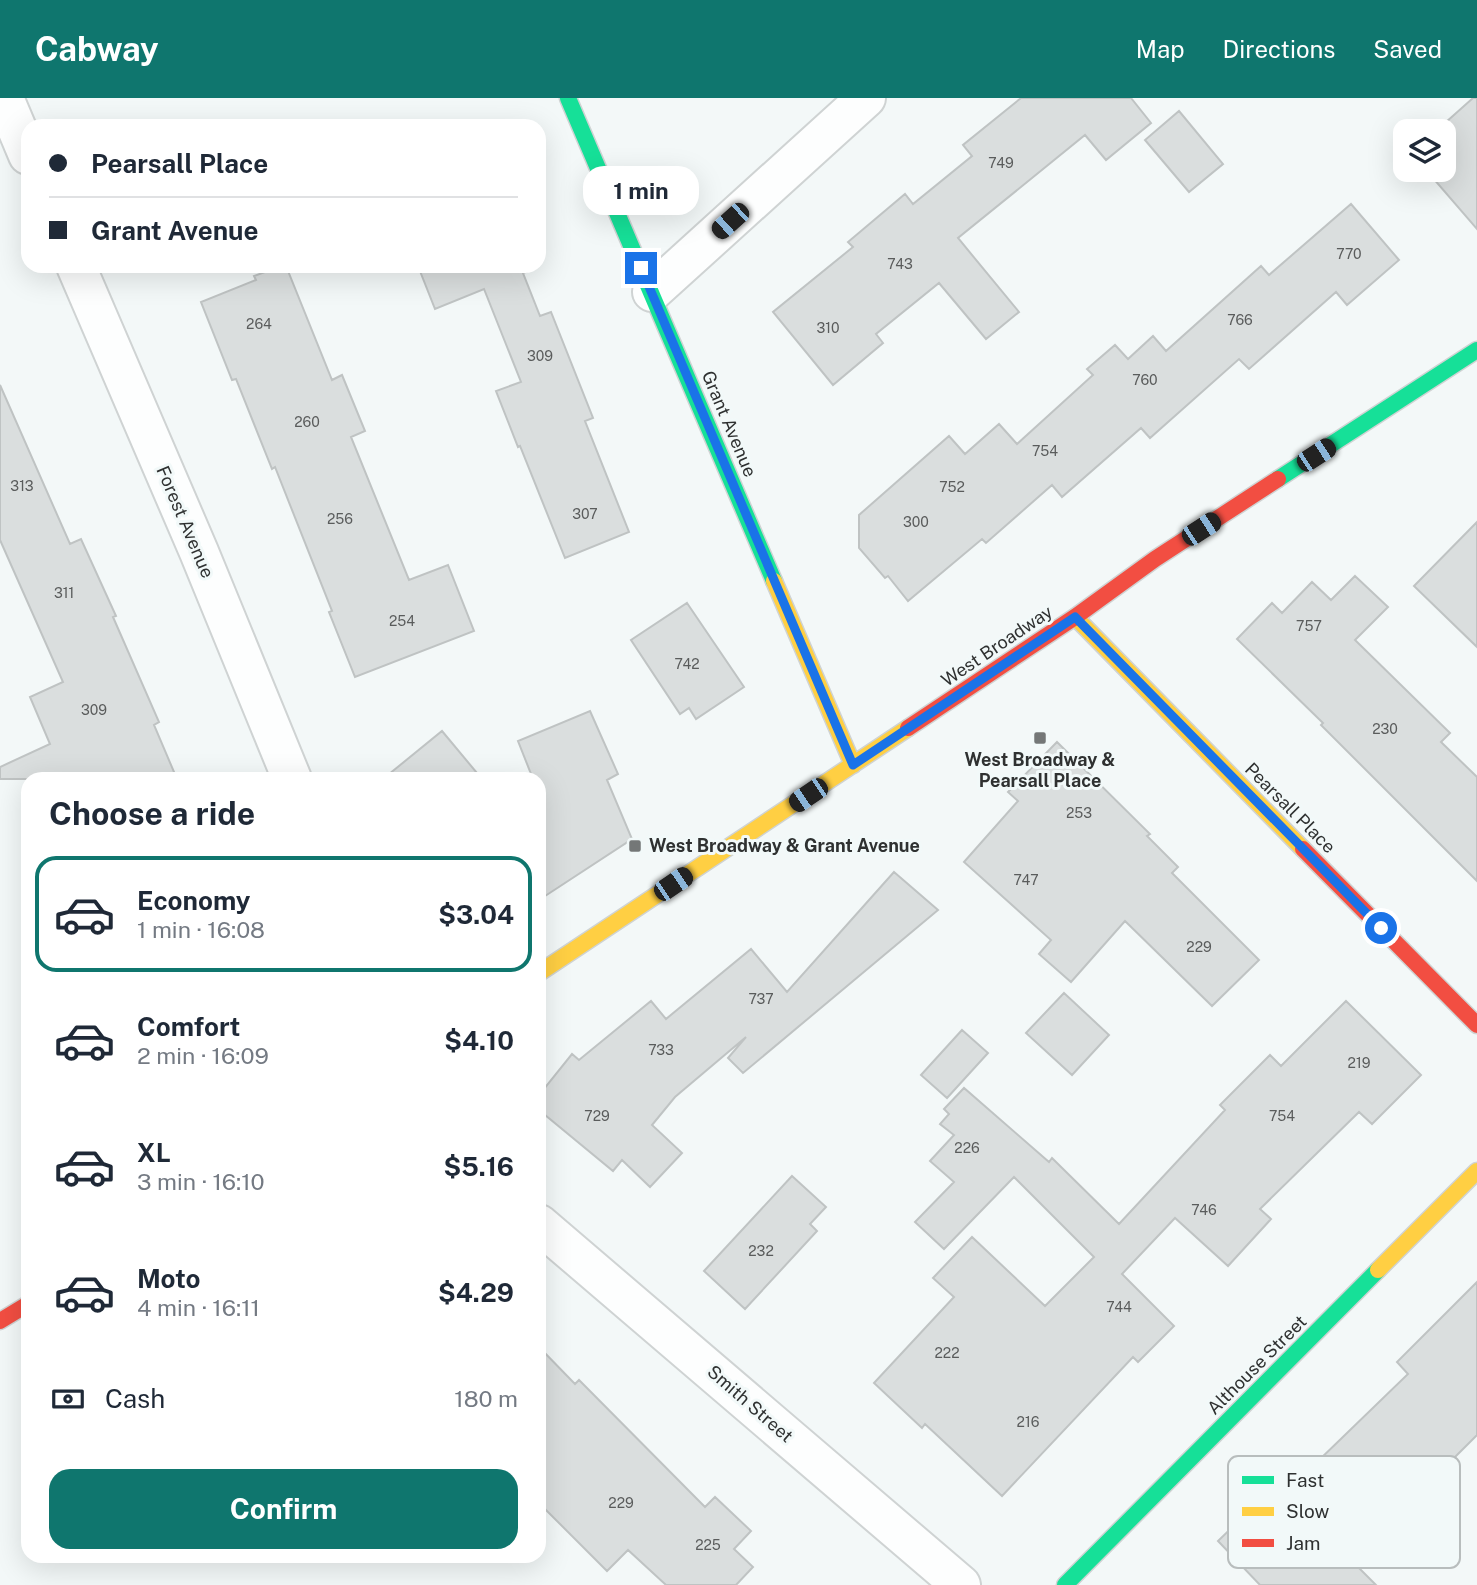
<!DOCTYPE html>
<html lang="en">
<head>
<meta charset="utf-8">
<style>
	:root { --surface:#fff; --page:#f6f6f7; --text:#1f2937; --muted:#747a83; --line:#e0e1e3; --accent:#0f766e }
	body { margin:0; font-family:"Public Sans",sans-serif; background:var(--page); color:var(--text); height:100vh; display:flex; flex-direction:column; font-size:26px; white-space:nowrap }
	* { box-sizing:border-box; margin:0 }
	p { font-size:23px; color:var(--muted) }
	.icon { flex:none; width:38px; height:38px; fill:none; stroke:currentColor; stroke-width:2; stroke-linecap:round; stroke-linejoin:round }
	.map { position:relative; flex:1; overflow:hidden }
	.details { position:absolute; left:21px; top:674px; width:525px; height:791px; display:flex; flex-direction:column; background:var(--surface); border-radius:21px; box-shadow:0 7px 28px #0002 }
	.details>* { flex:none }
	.hud { position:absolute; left:21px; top:21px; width:525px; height:154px; border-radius:21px; box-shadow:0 7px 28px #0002; display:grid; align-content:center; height:154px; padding:0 28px; background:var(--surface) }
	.fabs { position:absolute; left:1393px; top:21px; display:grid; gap:14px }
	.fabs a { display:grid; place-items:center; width:63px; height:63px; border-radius:14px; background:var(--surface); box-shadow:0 7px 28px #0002; font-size:35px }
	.end { position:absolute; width:32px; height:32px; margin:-16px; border:9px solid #1a73e8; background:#fff; box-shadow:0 0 0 4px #fff }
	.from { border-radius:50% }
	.bubble { position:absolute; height:49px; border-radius:21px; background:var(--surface); box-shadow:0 7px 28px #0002; font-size:23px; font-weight:700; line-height:49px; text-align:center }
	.car { position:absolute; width:21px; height:42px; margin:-21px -10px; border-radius:9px; box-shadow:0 0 5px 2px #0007; background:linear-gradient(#222 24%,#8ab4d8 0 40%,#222 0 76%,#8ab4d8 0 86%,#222 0) }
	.hud b { display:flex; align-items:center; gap:24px; height:66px; font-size:26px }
	.hud b+b { border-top:2px solid var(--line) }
	.hud i { width:18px; height:18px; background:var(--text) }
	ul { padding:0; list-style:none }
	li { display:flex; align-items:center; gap:21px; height:116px; margin:0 14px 10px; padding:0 14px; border:4px solid transparent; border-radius:21px }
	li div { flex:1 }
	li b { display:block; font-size:26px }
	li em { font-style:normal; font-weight:700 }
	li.active { border-color:var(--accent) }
	li>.icon { width:63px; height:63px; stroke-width:1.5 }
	h2 { padding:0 28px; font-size:32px; line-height:84px }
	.pay { display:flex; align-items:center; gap:18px; height:77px; padding:0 28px; font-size:26px }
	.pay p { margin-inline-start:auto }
	.action { display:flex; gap:14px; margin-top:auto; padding:14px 28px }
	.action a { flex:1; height:80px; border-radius:21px; background:var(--accent); color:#fff; font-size:28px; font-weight:700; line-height:80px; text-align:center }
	header { display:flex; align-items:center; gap:42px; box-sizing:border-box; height:98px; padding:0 35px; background:var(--accent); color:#fff }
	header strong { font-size:33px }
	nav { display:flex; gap:38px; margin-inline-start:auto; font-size:24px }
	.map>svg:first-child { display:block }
	.building { fill:#dadede; stroke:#bfc3c3; stroke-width:2 }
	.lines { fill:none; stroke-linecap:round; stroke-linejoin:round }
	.street-casing { stroke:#cfd3d3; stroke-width:42 }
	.fast-casing { stroke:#cfd3d3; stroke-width:19 }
	.slow-casing { stroke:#cfd3d3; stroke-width:19 }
	.jam-casing { stroke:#cfd3d3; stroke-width:19 }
	.street { stroke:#fdfefe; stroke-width:38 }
	.fast { stroke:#16e098; stroke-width:16 }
	.slow { stroke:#ffcf43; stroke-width:16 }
	.jam { stroke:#f24e42; stroke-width:16 }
	.route { stroke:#1a73e8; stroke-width:9 }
	.poi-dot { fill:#747777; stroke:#f2f9f9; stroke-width:2.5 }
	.labels { text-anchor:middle; stroke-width:6; stroke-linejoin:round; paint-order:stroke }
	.number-label { font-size:14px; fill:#5a5c5c }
	.street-label { font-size:18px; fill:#2f3131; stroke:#f2f9f9 }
	.poi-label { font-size:18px; font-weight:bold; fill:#2f3131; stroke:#f2f9f9 }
	.key { fill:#f2f9f9; stroke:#b8bdbd; stroke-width:2 }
	.key-label { font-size:19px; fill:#2f3131 }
</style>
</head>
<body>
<header>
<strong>Cabway</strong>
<nav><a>Map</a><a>Directions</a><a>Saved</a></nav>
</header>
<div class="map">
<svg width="1477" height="1487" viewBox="0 0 1477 1487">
	<rect width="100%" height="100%" fill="#f3f8f8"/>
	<path class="building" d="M 1021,0 L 1131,0 L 1151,25 L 1106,62 L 1085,37 L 958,140 L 1019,214 L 986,241 L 939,185 L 876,236 L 883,245 L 833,287 L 773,214 L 853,149 L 848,144 L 905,96 L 913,106 L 972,58 L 963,47 Z
		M 1473,0 L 1477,0 L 1477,131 L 1426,72 L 1444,72 L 1444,33 L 1436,33 Z
		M 1179,13 L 1223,66 L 1189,94 L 1145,42 Z
		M 1351,106 L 1399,162 L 1347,207 L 1336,194 L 1249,271 L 1239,261 L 1150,340 L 1141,330 L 1062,399 L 1052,387 L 986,445 L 982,441 L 908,503 L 888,478 L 885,480 L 859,450 L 859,417 L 949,338 L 965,356 L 999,326 L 1017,346 L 1093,277 L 1087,271 L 1115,247 L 1128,261 L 1153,238 L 1166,253 L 1261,168 L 1269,177 Z
		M 281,168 L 286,168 L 332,282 L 342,277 L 365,333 L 351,339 L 409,482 L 448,467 L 474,533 L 355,579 L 329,514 L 332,513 L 275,369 L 272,371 L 236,281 L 232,282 L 201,204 L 256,182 L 254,178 Z
		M 418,168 L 536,168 L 536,170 L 523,175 L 540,218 L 551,214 L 593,320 L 585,323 L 629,434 L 565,460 L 520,348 L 518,349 L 496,293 L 521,284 L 484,191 L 435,211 Z
		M 0,287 L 70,446 L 81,441 L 116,518 L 113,519 L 159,624 L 154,627 L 177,681 L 0,681 L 0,669 L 50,646 L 30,599 L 63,584 L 0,442 Z
		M 1477,424 L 1477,549 L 1414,488 Z
		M 1355,478 L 1388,509 L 1355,542 L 1450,635 L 1441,644 L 1477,679 L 1477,783 L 1321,627 L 1323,625 L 1237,541 L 1272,505 L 1282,515 L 1312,484 L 1331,502 Z
		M 687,505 L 744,589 L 696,621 L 689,610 L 680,616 L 631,542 Z
		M 590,613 L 618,676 L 607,682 L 632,741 L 539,802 L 539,681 L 533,681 L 518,643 Z
		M 442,633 L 482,681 L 383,681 Z
		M 1057,644 L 1150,736 L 1147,738 L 1178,769 L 1172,775 L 1259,862 L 1212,908 L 1125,823 L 1071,884 L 1039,856 L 1051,842 L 964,764 L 1018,703 L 1008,694 Z
		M 894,774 L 938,812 L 743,975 L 728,960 L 746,939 L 675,999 L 652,1027 L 682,1055 L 650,1089 L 622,1062 L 613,1073 L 539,1012 L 539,997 L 572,956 L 579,962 L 651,903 L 666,921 L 751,851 L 787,894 Z
		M 1064,895 L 1109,937 L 1072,977 L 1026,935 Z
		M 1346,903 L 1421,977 L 1372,1026 L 1359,1014 L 1260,1111 L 1271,1121 L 1228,1168 L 1175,1120 L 1122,1176 L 1174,1228 L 1138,1264 L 1133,1259 L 1002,1398 L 925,1326 L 922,1330 L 874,1285 L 954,1199 L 933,1180 L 972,1139 L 1045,1208 L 1094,1159 L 1014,1079 L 944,1151 L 915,1124 L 954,1084 L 930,1063 L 954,1037 L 940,1026 L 949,1016 L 944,1011 L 964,990 L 1049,1064 L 1052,1060 L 1119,1126 L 1225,1012 L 1220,1007 L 1270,957 L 1281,968 Z
		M 962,932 L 988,955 L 947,1000 L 921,977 Z
		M 792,1078 L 826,1109 L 810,1126 L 817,1133 L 745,1211 L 704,1173 Z
		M 1477,1184 L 1477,1337 L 1450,1364 L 1451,1366 L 1414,1401 L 1392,1379 L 1328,1439 L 1376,1487 L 1260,1487 L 1218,1443 L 1277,1386 L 1285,1395 L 1408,1276 L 1397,1264 Z
		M 539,1249 L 575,1286 L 579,1282 L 705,1409 L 715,1399 L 751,1433 L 734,1451 L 753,1469 L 736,1487 L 666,1487 L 628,1452 L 607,1473 L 539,1405 Z"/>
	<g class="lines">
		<g class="street-casing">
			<path id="street" d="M 4,0 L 28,57
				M 76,168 L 199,454 L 292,681
				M 652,194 L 866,0
				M 539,1126 L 961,1487"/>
		</g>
		<g class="fast-casing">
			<path id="fast" d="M 568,0 L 774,483
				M 1278,381 L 1477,252
				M 1065,1487 L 1378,1172"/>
		</g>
		<g class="slow-casing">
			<path id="slow" d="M 774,483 L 853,667
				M 1075,519 L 1303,751
				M 539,875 L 908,630
				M 1378,1172 L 1477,1073"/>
		</g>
		<g class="jam-casing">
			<path id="jam" d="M 908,630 L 1075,519 L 1155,461 L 1278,381
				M 1303,751 L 1477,927
				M 0,1223 L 28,1206"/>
		</g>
		<use href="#street" class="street"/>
		<use href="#fast" class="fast"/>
		<use href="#slow" class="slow"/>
		<use href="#jam" class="jam"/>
	</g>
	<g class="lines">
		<path class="route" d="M 641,170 L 853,667 L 1075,519 L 1381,830"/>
	</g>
	<g class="poi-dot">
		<rect x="1033" y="633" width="14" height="14" rx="3.5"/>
		<rect x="628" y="741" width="14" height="14" rx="3.5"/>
	</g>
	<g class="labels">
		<g class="number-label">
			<text x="1001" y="70">749</text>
			<text x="1349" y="161">770</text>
			<text x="900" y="171">743</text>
			<text x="1240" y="227">766</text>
			<text x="259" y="231">264</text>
			<text x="828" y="235">310</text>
			<text x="540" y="263">309</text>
			<text x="1145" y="287">760</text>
			<text x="307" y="329">260</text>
			<text x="1045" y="358">754</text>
			<text x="22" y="393">313</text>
			<text x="952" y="394">752</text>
			<text x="585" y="421">307</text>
			<text x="340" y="426">256</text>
			<text x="916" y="429">300</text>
			<text x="64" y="500">311</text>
			<text x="402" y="528">254</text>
			<text x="1309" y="533">757</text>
			<text x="687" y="571">742</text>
			<text x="94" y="617">309</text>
			<text x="1385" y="636">230</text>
			<text x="1079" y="720">253</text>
			<text x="1026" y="787">747</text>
			<text x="1199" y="854">229</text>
			<text x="761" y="906">737</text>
			<text x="661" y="957">733</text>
			<text x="1359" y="970">219</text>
			<text x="597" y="1023">729</text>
			<text x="1282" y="1023">754</text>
			<text x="967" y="1055">226</text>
			<text x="1204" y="1117">746</text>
			<text x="761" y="1158">232</text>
			<text x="1119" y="1214">744</text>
			<text x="947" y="1260">222</text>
			<text x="1028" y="1329">216</text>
			<text x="621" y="1410">229</text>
			<text x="708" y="1452">225</text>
		</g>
		<g class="street-label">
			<text transform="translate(729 326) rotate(67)" y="6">Grant Avenue</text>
			<text transform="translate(185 424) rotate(67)" y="6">Forest Avenue</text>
			<text transform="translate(997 548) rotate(-34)" y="6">West Broadway</text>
			<text transform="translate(1290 710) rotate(45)" y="6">Pearsall Place</text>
			<text transform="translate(1257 1267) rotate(-45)" y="6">Althouse Street</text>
			<text transform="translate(750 1306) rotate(41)" y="6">Smith Street</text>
		</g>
		<g class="poi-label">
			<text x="1040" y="668">West Broadway &amp;<tspan x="1040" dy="21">Pearsall Place</tspan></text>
			<text x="649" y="754" text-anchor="start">West Broadway &amp; Grant Avenue</text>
		</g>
	</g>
	<rect x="1228" y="1358" width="232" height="112" rx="10" class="key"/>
	<rect x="1242" y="1378" width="32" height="8" fill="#16e098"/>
	<rect x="1242" y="1409" width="32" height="9" fill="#ffcf43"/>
	<rect x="1242" y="1441" width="32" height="8" fill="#f24e42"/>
	<g class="key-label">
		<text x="1286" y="1389">Fast</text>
		<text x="1286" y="1420">Slow</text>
		<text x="1286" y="1452">Jam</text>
	</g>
</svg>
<div class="fabs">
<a><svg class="icon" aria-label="layers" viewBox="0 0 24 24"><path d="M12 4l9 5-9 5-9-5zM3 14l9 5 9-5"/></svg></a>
</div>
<i class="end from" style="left:1381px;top:830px"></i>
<i class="end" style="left:641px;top:170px"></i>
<div class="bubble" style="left:583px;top:68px;width:116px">1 min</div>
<i class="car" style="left:730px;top:123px;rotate:228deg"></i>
<i class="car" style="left:1316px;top:357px;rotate:57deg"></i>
<i class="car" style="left:1201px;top:431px;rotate:57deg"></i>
<i class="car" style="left:808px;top:697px;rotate:236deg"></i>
<i class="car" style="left:673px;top:786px;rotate:56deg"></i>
<div class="hud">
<b><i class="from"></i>Pearsall Place</b>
<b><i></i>Grant Avenue</b>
</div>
<section class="details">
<h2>Choose a ride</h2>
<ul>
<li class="active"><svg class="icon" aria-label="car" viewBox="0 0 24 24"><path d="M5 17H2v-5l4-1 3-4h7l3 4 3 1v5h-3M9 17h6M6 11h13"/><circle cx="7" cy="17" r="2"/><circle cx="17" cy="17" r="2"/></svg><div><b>Economy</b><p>1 min · 16:08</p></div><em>$3.04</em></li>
<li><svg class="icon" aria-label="car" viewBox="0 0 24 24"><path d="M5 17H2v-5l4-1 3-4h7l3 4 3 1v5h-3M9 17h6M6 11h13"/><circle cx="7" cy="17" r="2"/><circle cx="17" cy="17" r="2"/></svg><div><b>Comfort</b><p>2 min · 16:09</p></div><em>$4.10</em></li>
<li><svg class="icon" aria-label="car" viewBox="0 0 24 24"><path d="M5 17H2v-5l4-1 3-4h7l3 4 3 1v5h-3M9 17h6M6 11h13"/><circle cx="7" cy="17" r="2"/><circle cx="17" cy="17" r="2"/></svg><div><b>XL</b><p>3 min · 16:10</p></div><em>$5.16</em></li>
<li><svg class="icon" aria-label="car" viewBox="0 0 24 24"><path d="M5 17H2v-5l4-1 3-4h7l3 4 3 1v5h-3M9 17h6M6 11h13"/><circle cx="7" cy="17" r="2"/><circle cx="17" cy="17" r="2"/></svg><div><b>Moto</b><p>4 min · 16:11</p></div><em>$4.29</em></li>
</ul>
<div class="pay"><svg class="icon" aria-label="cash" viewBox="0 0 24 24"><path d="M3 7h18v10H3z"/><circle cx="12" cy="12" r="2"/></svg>Cash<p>180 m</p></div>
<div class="action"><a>Confirm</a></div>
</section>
</div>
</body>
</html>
